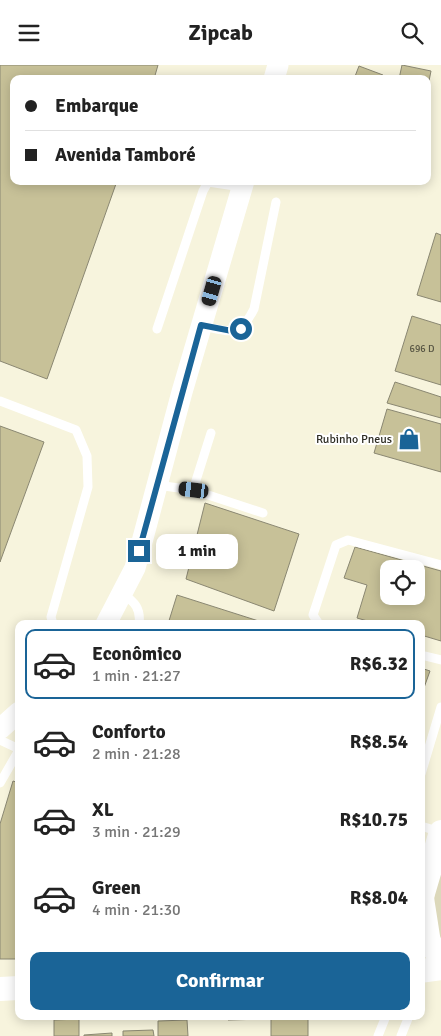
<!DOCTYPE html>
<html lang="pt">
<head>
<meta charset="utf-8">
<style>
	:root { --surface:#fff; --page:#f2f2f2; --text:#222; --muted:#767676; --line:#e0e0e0; --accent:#1a6497 }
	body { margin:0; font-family:Signika,sans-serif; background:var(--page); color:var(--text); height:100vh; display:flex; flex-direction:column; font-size:19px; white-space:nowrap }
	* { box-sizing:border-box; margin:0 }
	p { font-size:16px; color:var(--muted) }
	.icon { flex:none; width:28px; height:28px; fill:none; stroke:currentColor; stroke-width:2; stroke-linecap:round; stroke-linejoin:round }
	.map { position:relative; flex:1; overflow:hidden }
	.panel { position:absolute; left:15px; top:555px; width:410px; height:400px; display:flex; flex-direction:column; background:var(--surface); border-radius:10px; box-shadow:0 2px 12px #0003 }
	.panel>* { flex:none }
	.banner { position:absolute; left:10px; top:10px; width:421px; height:110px; border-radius:10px; box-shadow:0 2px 12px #0003; display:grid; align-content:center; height:110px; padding:0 15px; background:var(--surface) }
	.controls { position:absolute; left:380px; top:495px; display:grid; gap:10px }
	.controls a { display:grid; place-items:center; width:45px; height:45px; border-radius:10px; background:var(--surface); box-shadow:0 2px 12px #0003; font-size:25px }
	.end { position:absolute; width:22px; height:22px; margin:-11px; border:6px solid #1a6497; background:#fff; box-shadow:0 0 0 2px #fff }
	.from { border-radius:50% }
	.bubble { position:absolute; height:35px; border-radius:10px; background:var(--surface); box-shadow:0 2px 12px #0003; font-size:16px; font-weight:800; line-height:35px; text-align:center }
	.car { position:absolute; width:15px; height:30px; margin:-15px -8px; border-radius:6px; box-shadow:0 0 4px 1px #0007; background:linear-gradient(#222 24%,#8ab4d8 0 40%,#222 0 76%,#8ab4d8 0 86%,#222 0) }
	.banner b { display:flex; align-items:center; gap:18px; height:48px; font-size:19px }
	.banner b+b { border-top:1px solid var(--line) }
	.banner i { width:12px; height:12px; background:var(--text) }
	ul { padding:9px 0 0; list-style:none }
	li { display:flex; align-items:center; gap:15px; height:70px; margin:0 10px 8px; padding:0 5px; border:2px solid transparent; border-radius:10px }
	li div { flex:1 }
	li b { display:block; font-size:19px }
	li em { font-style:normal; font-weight:800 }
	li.selected { border-color:var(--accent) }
	li>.icon { width:45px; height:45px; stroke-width:1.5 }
	.button { display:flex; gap:10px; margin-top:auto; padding:10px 15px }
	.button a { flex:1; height:58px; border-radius:10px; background:var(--accent); color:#fff; font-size:20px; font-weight:800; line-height:58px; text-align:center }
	header { display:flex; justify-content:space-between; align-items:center; height:65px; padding:0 15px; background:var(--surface); font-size:22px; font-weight:800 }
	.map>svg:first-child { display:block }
	.green { fill:#dcd8ba }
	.building { fill:#c7c198; stroke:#8a8772; fill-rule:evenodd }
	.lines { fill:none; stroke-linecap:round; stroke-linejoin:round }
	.service { stroke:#fff; stroke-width:9 }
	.tertiary { stroke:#fff; stroke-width:21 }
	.secondary { stroke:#fff; stroke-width:24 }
	.route { stroke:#1a6497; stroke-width:6 }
	.labels { text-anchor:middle; stroke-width:4; stroke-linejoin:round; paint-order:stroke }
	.number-label { font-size:10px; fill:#545241 }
	.poi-label { font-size:12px; fill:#2e2d24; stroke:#fff; text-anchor:end }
</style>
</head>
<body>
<header><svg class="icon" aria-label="menu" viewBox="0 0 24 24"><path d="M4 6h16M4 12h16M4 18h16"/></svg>Zipcab<svg class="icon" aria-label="search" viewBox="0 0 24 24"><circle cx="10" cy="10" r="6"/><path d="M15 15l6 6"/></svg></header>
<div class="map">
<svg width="441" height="971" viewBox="0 0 441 971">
	<rect width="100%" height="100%" fill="#f7f4dd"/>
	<path class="green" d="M 441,801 L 441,873 C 428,852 435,823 441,801 Z"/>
	<path class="building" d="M 0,0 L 158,0 L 154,14 L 14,14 L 14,116 L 117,116 L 47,314 L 0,296 Z
		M 402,0 L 431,6 L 428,21 L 428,14 L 399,14 Z
		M 359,1 L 383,10 L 381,14 L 354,14 Z
		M 436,168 L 441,170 L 441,237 L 417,230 Z
		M 412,251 L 441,260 L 441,320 L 395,306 Z
		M 395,317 L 441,332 L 441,353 L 387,338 Z
		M 387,344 L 441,359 L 441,407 L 374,388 Z
		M 0,361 L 44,377 L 0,497 Z
		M 205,438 L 299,469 L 274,546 L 186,514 Z
		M 355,482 L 441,506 L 441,576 L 421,570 L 421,559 L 378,559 L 357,553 L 367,520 L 344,513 ZM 389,504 L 416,504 L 416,531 L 389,531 Z
		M 177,530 L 268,559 L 168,559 Z
		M 421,603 L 430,606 L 421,631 Z
		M 13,716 L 19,718 L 19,894 L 0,894 L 0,759 Z
		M 228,951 L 265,951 L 265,954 L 228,955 Z
		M 271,951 L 308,951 L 308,971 L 271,971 Z
		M 79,954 L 79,971 L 54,971 L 54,955 Z
		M 187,955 L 188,971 L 158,971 L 158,956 Z
		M 153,965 L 154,971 L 123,971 L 123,966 Z
		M 112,968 L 112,971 L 84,971 L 84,970 Z"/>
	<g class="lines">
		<path class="service" d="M 202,261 C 230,266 239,274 254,244 L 276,137
			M 157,264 L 203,126 L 208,117 L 242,122
			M 0,336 L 76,365 L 87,391 L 88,422 L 51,552 L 53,559
			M 157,420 L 193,425 L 211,368
			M 193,425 L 263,448
			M 123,529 C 135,537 141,544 139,559
			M 319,559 L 313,550 L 336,480 L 348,475 L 441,500
			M 421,590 L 441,595
			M 0,675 L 19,684
			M 421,709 L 441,642
			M 0,718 L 19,685
			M 421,761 L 440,767
			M 378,971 L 386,951
			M 401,971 L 409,951"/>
		<path class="tertiary" d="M 274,14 L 278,0
			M 106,559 L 135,503 L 182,327 L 244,116
			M 0,664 L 19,647"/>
		<path class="secondary" d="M 422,833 L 429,878 L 441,892
			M 421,835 L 441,767
			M 421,906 L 441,903
			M 0,924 L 19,923"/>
	</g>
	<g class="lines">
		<path class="route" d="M 139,486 L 201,260 L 232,266 L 241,264"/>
	</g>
	<defs>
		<g id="shop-bare" transform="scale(1.725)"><path d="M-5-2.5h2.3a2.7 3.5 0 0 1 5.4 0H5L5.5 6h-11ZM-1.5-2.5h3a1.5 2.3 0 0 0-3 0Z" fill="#1a6497" stroke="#fff" stroke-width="2.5" paint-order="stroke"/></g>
	</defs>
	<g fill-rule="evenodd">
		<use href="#shop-bare" x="409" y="374"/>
	</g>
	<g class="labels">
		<g class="number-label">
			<text x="422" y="287">696 D</text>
		</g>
		<g class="poi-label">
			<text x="392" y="378">Rubinho Pneus</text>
		</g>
	</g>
</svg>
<div class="controls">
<a><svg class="icon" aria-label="locate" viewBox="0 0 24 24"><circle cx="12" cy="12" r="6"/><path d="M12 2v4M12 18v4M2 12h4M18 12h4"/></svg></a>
</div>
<i class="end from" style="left:241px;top:264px"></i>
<i class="end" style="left:139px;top:486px"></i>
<div class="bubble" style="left:156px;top:469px;width:82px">1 min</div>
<i class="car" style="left:212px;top:226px;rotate:196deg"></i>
<i class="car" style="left:194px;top:425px;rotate:277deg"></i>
<div class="banner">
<b><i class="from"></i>Embarque</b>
<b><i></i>Avenida Tamboré</b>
</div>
<section class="panel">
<ul>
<li class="selected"><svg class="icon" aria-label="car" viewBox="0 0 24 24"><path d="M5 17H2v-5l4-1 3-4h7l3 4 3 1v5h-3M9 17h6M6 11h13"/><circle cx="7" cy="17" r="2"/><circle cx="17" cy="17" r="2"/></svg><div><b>Econômico</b><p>1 min · 21:27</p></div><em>R$6.32</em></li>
<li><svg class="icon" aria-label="car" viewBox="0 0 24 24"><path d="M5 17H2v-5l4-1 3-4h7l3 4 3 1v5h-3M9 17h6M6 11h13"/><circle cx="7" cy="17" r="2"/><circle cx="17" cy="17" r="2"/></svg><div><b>Conforto</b><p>2 min · 21:28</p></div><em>R$8.54</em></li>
<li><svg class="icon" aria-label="car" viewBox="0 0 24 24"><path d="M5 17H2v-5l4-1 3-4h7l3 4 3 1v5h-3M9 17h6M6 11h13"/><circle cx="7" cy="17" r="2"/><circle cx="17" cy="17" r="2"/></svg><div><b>XL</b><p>3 min · 21:29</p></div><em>R$10.75</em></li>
<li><svg class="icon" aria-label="car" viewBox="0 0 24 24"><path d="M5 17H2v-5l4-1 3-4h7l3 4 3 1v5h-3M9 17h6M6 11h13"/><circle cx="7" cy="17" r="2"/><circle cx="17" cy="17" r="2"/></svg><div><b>Green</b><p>4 min · 21:30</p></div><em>R$8.04</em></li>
</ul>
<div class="button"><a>Confirmar</a></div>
</section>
</div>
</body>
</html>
